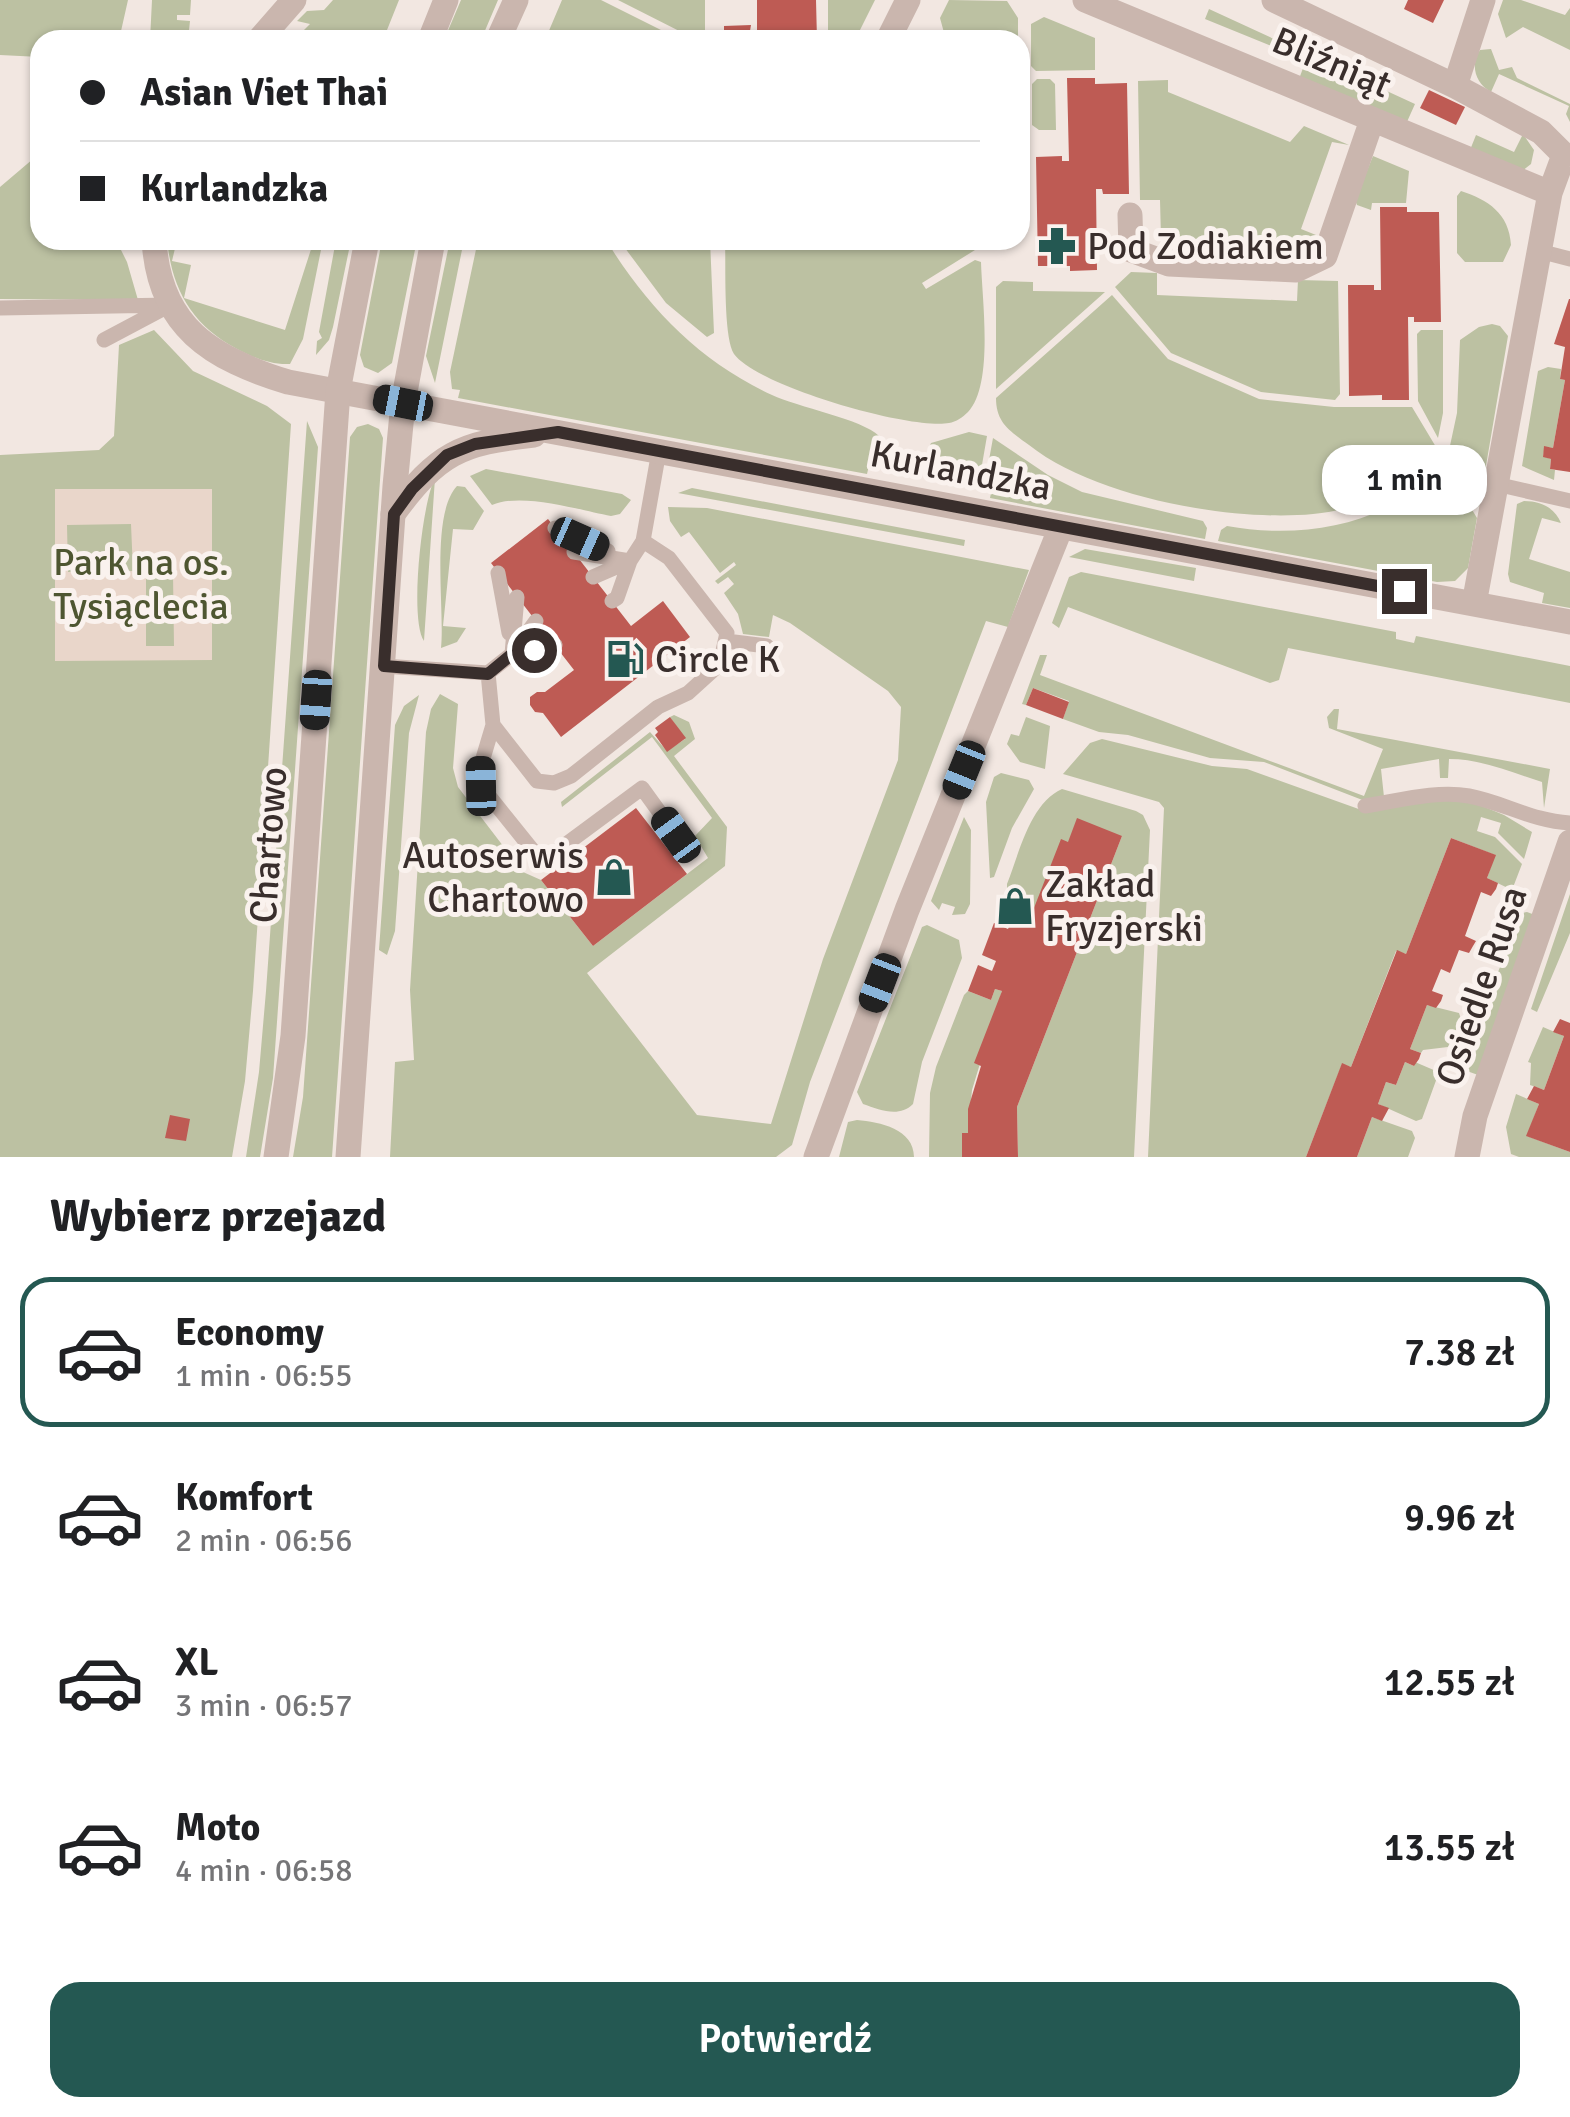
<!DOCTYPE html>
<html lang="pl">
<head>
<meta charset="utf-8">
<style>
	:root { --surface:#fff; --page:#f2f2f2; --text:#202124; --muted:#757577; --line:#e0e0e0; --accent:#245852 }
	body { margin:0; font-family:Signika,sans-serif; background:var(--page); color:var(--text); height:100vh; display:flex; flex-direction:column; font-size:38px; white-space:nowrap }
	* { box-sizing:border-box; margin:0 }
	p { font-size:32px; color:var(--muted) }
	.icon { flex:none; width:55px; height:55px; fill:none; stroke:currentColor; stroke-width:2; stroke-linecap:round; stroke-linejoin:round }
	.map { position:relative; height:1157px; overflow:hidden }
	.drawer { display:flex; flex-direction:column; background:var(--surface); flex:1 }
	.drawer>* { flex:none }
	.guide { position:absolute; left:30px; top:30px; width:1000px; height:220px; border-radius:30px; box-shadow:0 2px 8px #0004; display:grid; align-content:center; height:220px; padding:0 50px; background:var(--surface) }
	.end { position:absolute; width:45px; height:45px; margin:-22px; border:12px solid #392e2c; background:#fff; box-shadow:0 0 0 5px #fff }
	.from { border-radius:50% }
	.bubble { position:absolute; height:70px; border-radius:30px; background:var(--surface); box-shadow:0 2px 8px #0004; font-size:32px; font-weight:600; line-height:70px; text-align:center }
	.car { position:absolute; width:30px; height:60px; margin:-30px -15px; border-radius:12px; box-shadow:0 0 8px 2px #0007; background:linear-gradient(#222 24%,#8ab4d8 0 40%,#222 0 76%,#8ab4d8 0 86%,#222 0) }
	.guide b { display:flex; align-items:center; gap:35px; height:95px; font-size:38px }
	.guide b+b { border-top:2px solid var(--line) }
	.guide i { width:25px; height:25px; background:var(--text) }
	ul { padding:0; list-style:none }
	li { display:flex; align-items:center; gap:30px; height:150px; margin:0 20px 15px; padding:0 30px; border:5px solid transparent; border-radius:30px }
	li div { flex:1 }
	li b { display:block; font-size:38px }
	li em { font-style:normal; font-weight:600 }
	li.selected { border-color:var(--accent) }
	li>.icon { width:90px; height:90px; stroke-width:1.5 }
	h2 { padding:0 50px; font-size:45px; line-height:120px }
	.button { display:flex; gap:20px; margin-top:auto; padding:20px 50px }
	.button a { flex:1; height:115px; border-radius:30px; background:var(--accent); color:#fff; font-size:40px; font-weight:600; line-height:115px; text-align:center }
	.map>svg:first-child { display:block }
	.green { fill:#bcc1a2 }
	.plaza { fill:#e9d6ca; fill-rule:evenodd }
	.building { fill:#be5b54 }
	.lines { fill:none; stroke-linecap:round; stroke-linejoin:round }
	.service { stroke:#cab6ae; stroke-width:15 }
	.minor { stroke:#cab6ae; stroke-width:25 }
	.tertiary { stroke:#cab6ae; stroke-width:25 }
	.route { stroke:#392e2c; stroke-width:12 }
	.labels { text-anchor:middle; stroke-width:10; stroke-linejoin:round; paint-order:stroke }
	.street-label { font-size:38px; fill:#392e2c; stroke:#faf2ee }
	.poi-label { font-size:38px; fill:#392e2c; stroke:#faf2ee; text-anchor:start }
	.park-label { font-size:38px; fill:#4e5631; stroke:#faf2ee }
</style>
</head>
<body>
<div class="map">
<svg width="1570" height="1157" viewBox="0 0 1570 1157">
	<rect width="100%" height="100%" fill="#f2e7e1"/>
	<path class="green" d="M 0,0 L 128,0 L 119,40 L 40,40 L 40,57 L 0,55 Z
		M 152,0 L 191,0 L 190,15 L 177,15 L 177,20 L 190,21 L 188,40 L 150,40 Z
		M 333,0 L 399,0 L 383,40 L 294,40 L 310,24 L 297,21 L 307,11 L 324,10 Z
		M 461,0 L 498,0 L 481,40 L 444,40 Z
		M 562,0 L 601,0 L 681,40 L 545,40 Z
		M 618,0 L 705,0 L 705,40 L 697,40 Z
		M 828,0 L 875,0 L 855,40 L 828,40 Z
		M 949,0 L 1007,1 L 1018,18 L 1018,40 L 946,40 L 940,18 Z
		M 1503,0 L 1521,0 L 1565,15 L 1570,8 L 1570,50 L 1523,27 L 1506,38 L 1498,14 Z
		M 1209,9 L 1415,104 L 1406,124 L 1299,79 L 1306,60 L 1205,19 Z
		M 1044,17 L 1095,38 L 1095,70 L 1036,71 L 1031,66 L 1031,24 Z
		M 1491,49 L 1499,70 L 1512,67 L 1517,78 L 1570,104 L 1570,122 L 1566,114 L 1569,106 L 1499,74 L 1491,92 C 1475,83 1470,65 1480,50 Z
		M 1037,79 L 1050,79 L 1055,84 L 1056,130 L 1039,130 L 1032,125 L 1032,84 Z
		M 1168,80 L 1168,92 L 1290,142 L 1304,126 L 1349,145 L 1332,142 L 1301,229 L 1321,237 L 1316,245 L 1161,238 L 1160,200 L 1140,200 L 1138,81 Z
		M 1523,134 L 1534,150 L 1531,164 L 1522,171 L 1470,150 L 1476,135 L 1514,152 Z
		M 40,153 L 40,240 L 116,240 L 127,262 L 138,300 L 0,299 L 0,187 Z
		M 1373,156 L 1409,171 L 1406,203 L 1372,203 L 1371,210 L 1357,205 L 1355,200 Z
		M 1461,191 C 1488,200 1509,213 1511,245 L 1503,262 L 1465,262 L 1457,253 L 1457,196 Z
		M 167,240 L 177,240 L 172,261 L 191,265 L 184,298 L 285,330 L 314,240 L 323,240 L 303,339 L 290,364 C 271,365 254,358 237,349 C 192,325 172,290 167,240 Z
		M 336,240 L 351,240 L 333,327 L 329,340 L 316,355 L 317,341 L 322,338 L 319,332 Z
		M 382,240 L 417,240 L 392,363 L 378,373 L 364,367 L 360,355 Z
		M 450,240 L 464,240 L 435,383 L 426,356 Z
		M 478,240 L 606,240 C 648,308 699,361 772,395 C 797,407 862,419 879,436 C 886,444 888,455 890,465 L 870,461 L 867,474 L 458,398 L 460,390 L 452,389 L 450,372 Z
		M 619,240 L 710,240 L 714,333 L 707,337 L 666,303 Z
		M 725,240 L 816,240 L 819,247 L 829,244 L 828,240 L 981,240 L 975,250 L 922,283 L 926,289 L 975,260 L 981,262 C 982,299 994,385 968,412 C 963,417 956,422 949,423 C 910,430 757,386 734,354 C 723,337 726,263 725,240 Z
		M 1131,272 L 1157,273 L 1157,295 L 1297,301 L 1298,280 L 1338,281 L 1340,394 L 1335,400 L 1261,392 L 1171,353 L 1115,287 Z
		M 1003,281 L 1033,282 L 1033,291 L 1105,292 L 996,389 L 996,287 Z
		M 1112,295 L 1168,359 L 1259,399 L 1334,407 L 1412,407 L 1436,447 C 1413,489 1359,510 1313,514 C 1231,522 1094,497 1029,445 C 1010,431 996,423 996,398 Z
		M 1492,324 L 1500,326 L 1508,336 L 1479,507 L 1448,455 L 1457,413 L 1460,340 L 1479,327 Z
		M 154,330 L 193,371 L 267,406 L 291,424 L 253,991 L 245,1081 L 232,1157 L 0,1157 L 0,455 L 99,450 L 114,436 L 119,345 Z
		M 1421,330 L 1443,330 L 1443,413 L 1438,438 L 1418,401 L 1417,334 Z
		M 1548,367 L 1561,369 L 1560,379 L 1565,380 L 1553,448 L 1545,447 L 1543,456 L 1551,459 L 1550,469 L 1555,470 L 1554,480 L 1522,466 L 1538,371 Z
		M 307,421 L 318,447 L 273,1078 L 260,1157 L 246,1157 L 259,1072 L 266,991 Z
		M 368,424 L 379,429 L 383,438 L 332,1157 L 293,1157 L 303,1097 L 350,437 L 357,427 Z
		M 969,432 L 987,436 L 979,482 L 928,472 L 926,454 L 931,443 Z
		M 993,438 L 1048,475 L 1082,492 L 1203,521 L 1207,528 L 1205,539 L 990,498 L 992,488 L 985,482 Z
		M 1444,463 L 1477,518 L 1468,568 L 1455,581 L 1437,582 L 1218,541 L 1221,530 L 1227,526 C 1305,540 1391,525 1444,463 Z
		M 486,469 L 622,494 L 631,500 L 620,514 L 611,516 C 579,510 522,492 492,505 L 470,476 Z
		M 435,478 L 424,641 C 409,620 422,502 435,478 Z
		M 457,486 L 465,487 L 484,511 L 473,530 L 453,529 L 443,626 L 466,628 L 457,642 L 441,648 C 445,610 430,515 457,486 Z
		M 692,488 L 965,540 L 964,546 L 678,493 Z
		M 1524,501 C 1541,501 1555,508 1561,523 L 1542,518 L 1529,559 L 1570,572 L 1570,608 L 1542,603 L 1544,593 L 1510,582 L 1508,574 L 1517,504 Z
		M 668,507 L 707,508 L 1029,570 L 1008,627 L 986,621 L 810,1082 L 792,1145 L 776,1157 L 390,1157 L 395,1062 L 414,1060 L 410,990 L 426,732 L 431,709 L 440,694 L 458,704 L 453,768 L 458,787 L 523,872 L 541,880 L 593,946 L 708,858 L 695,836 L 712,818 L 652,737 L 562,807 L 561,802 L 650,732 L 667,751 L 685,739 L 670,717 L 674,715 L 689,722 L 695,739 L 674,756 L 727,827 L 725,866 L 587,973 L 697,1115 L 771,1124 L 823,959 L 898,760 L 901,707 L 888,691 L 790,623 L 773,615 L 769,637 L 743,634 L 738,614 L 724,593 L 734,584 L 728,577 L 718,584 L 715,581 L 736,565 L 734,562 L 720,573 L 689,532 L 681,537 L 670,521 Z
		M 1085,549 L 1196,568 L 1194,581 L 1069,557 Z
		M 1081,572 L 1396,632 L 1396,639 L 1414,643 L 1416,636 L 1570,666 L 1570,703 L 1288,648 L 1279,680 L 1270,683 L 1068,607 L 1059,628 L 1052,623 L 1069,577 Z
		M 1040,655 L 1047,655 L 1040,675 L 1364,796 L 1383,749 L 1329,728 L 1327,717 L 1334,709 L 1339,709 L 1337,729 L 1550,769 L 1544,808 L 1542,782 C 1511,772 1481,759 1449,759 L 1448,778 L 1440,778 L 1439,759 L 1381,769 L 1384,797 L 1365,801 L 1264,762 L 1210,758 L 1128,735 L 1099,732 L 1063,719 L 1069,701 L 1033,688 L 1026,705 L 1022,704 Z
		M 419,695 L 409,733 L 395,931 L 387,955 L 379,950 L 395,725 L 404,706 Z
		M 1026,717 L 1050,726 L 1045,769 L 1020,762 L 1007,744 L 1011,734 L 1019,736 Z
		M 1102,739 L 1212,766 L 1247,769 L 1367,812 L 1430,801 L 1470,801 L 1504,815 L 1532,832 L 1524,859 L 1498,833 L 1501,823 L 1481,817 L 1477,831 L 1495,837 L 1522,864 L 1512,890 L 1487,878 L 1495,855 L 1451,838 L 1406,954 L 1396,951 L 1351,1067 L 1342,1064 L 1306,1157 L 1148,1157 L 1164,808 L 1159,802 L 1063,774 L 1090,743 Z
		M 1001,773 L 1029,780 L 1034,789 L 1012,828 L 994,877 L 990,878 L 986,802 L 994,777 Z
		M 1062,789 L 1136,811 L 1143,815 L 1150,830 L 1134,1157 L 1018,1157 L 1017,1107 L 1122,836 L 1068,842 L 1032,913 L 1026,910 L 1030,898 L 1007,889 L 1007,884 C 1019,854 1030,803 1062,789 Z
		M 964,817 L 971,830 L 970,904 L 965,914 L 952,915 L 955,907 L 942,903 L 939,910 L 931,901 Z
		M 1570,894 L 1570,933 L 1537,1012 L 1531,1009 Z
		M 1527,912 L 1535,915 L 1481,1076 L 1464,1070 L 1461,1063 L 1522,913 Z
		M 927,925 L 959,940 L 962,958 L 922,1062 L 913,1104 C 899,1118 880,1110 863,1104 L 857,1092 L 922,927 Z
		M 995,989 L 1002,991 L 972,1090 L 968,1133 L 962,1134 L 962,1157 L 929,1157 L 930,1093 L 936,1067 L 964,995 L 968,991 L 991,1000 Z
		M 1427,1005 L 1459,1013 L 1461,1019 L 1448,1047 L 1423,1050 L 1421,1053 L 1410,1049 Z
		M 1543,1027 L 1564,1036 L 1544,1090 L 1530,1085 L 1531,1063 L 1528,1062 Z
		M 1405,1062 L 1414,1066 L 1415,1062 L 1436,1071 L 1438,1075 L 1422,1119 L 1416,1121 L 1378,1104 L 1386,1082 L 1396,1085 Z
		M 1516,1094 L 1539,1104 L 1527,1136 L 1570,1152 L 1570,1157 L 1519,1157 L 1511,1154 L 1506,1127 Z
		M 1372,1117 L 1412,1131 L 1415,1138 L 1408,1157 L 1357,1157 Z
		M 857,1120 C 880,1122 914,1129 914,1157 L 839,1157 L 848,1122 Z"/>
	<path class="plaza" d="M 55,489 L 212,489 L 212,660 L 55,661 ZM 131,524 L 133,571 L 68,572 L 67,525 ZM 146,574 L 173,574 L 174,646 L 146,646 Z"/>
	<path class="building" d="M 757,0 L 816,0 L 817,40 L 724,40 L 724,26 L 751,25 L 750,31 L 757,31 Z
		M 1408,0 L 1444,0 L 1433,23 L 1404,9 Z
		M 1067,78 L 1095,78 L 1095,84 L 1127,83 L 1129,194 L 1103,194 L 1102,189 L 1096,189 L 1097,270 L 1070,271 L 1070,266 L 1038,266 L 1036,157 L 1062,156 L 1062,161 L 1069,161 Z
		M 1429,90 L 1465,107 L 1456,125 L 1420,108 Z
		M 1380,207 L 1407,207 L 1407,212 L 1439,212 L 1441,322 L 1414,322 L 1414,317 L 1408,317 L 1409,400 L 1382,400 L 1382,395 L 1349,396 L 1348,285 L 1374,285 L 1374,290 L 1381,290 Z
		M 1569,299 L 1570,299 L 1570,472 L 1550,469 L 1551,459 L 1543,457 L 1544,446 L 1553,448 L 1565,380 L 1560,379 L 1565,347 L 1554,344 Z
		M 548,519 L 631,626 L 663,601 L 690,637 L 561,737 L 543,713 L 535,712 L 530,705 L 530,697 L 537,692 L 545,692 L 574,670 L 491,563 Z
		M 1033,688 L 1069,702 L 1063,719 L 1026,705 Z
		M 670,717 L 686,738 L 667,752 L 655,735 L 658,732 L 655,728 Z
		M 636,808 L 687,874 L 593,946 L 541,880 Z
		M 1077,818 L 1122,836 L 1017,1107 L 1018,1157 L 962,1157 L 962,1133 L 968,1133 L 968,1109 L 981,1066 L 974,1063 L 1002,991 L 995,989 L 991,1000 L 968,991 L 978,965 L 992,971 L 996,961 L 982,955 L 994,923 L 1008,929 L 1012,920 L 998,914 L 1007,889 L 1031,898 L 1026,910 L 1032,913 L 1061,839 L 1068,842 Z
		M 1451,838 L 1496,855 L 1487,878 L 1498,883 L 1496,889 L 1491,896 L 1481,892 L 1465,936 L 1476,941 L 1473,946 L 1469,953 L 1459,950 L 1450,973 L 1441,969 L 1432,991 L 1443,995 L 1441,1001 L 1436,1008 L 1427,1005 L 1410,1049 L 1421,1053 L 1419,1059 L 1414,1066 L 1405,1062 L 1396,1085 L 1386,1082 L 1378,1104 L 1389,1108 L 1382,1121 L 1372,1117 L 1357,1157 L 1306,1157 L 1342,1063 L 1351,1067 L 1397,950 L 1406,954 Z
		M 1560,1019 L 1570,1023 L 1570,1152 L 1526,1136 L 1539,1104 L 1527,1099 L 1534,1086 L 1544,1090 L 1564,1036 L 1553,1032 Z
		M 170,1115 L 190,1119 L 186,1141 L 165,1138 Z"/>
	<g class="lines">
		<path class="service" d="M 1539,251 L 1570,259
			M 0,308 L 170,305 L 104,340
			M 1496,484 L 1570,501
			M 555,528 L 608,551
			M 574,552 L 630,561 L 617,598 L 612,601
			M 498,573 L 509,633
			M 593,577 L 630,561 L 643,541 L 659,451
			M 517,597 L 512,654 L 555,645
			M 726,641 L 767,646
			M 383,666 L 488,673 L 512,654 L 536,621
			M 488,673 L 493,725 L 481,765 L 481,786 L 542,862 L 642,788 L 676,835
			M 493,725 L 537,781 L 554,783 L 571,776 L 658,707 L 688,693 L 720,664 L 727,633 L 669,558 L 643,541
			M 1365,806 C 1398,801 1436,790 1469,796 C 1505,803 1532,821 1570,823"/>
		<path class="minor" d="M 1085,0 L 1550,193
			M 1274,0 L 1455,86 L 1541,132 L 1564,155
			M 259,40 L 294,0
			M 888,40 L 908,0
			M 1455,86 L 1483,0
			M 1130,215 L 1131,250 L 1169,264 L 1296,270 L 1325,256 L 1372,120
			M 154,240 C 159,327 212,359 288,382 L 1570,622
			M 393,514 C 438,453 460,443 534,435
			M 1474,604 L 1550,193 L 1564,155
			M 816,1157 L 907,910 L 1061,527
			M 1467,1157 L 1475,1116 L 1570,842"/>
		<path class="tertiary" d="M 430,40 L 446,0
			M 498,40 L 516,0
			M 276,1157 L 293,1036 L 338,391 L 367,240
			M 348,1157 L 395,486 L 403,403 L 433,240"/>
	</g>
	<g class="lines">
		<path class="route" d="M 534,650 L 512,654 L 488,674 L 384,666 L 394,514 L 412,489 L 447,455 L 475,444 L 558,432 L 1404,591"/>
	</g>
	<defs>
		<g id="pharmacy-bare" transform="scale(3)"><path d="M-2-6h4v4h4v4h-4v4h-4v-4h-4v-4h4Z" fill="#245852" stroke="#faf2ee" stroke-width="2.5" paint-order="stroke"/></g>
		<g id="fuel-bare" transform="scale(3)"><path d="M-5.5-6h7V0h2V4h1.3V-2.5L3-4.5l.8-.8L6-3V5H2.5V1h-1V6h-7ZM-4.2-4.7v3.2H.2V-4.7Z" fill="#245852" stroke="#faf2ee" stroke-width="2.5" paint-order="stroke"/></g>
		<g id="shop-bare" transform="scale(3)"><path d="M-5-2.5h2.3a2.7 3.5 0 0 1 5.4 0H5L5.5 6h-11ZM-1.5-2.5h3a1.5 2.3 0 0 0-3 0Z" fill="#245852" stroke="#faf2ee" stroke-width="2.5" paint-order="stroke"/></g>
	</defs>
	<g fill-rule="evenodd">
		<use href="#pharmacy-bare" x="1057" y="246"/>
		<use href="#fuel-bare" x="625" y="659"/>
		<use href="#shop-bare" x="614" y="877"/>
		<use href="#shop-bare" x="1015" y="906"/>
	</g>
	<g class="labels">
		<g class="street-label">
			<text transform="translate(1332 62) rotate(23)" y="13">Bliźniąt</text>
			<text transform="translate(961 470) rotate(11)" y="13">Kurlandzka</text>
			<text transform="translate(268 845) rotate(-86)" y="13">Chartowo</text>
			<text transform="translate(1481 986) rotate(-71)" y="13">Osiedle Rusa</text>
		</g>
		<g class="poi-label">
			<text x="1087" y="259">Pod Zodiakiem</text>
			<text x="655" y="672">Circle K</text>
			<text x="584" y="868" text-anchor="end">Autoserwis<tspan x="584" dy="44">Chartowo</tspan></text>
			<text x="1045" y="897">Zakład<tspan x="1045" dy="44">Fryzjerski</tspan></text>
		</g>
		<g class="park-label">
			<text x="141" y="575">Park na os.<tspan x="141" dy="44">Tysiąclecia</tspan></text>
		</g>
	</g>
</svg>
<i class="end from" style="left:534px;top:650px"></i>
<i class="end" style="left:1404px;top:591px"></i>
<div class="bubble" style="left:1322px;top:445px;width:165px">1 min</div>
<i class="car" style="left:403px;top:403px;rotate:281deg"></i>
<i class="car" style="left:580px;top:539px;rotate:114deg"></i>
<i class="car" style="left:316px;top:700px;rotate:184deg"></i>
<i class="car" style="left:964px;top:770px;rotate:202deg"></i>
<i class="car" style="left:481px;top:786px;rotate:359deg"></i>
<i class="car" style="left:676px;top:835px;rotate:324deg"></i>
<i class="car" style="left:880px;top:983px;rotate:201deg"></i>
<div class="guide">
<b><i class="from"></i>Asian Viet Thai</b>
<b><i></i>Kurlandzka</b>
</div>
</div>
<section class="drawer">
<h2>Wybierz przejazd</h2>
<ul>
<li class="selected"><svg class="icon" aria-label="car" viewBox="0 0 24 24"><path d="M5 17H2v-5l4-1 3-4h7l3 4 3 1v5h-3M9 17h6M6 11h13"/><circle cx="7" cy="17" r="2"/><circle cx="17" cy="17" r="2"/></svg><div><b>Economy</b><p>1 min · 06:55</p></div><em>7.38 zł</em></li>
<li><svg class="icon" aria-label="car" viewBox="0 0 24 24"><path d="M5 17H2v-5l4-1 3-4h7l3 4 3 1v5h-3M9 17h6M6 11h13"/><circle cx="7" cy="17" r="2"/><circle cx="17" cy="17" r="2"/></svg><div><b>Komfort</b><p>2 min · 06:56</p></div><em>9.96 zł</em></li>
<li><svg class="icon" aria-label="car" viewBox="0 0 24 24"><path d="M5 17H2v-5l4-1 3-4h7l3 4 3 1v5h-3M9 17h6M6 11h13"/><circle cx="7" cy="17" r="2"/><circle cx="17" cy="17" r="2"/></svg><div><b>XL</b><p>3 min · 06:57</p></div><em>12.55 zł</em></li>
<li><svg class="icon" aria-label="car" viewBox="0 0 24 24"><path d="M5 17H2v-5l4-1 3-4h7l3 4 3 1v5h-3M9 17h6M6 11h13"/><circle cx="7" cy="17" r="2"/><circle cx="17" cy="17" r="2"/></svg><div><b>Moto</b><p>4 min · 06:58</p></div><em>13.55 zł</em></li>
</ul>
<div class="button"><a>Potwierdź</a></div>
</section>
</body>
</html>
